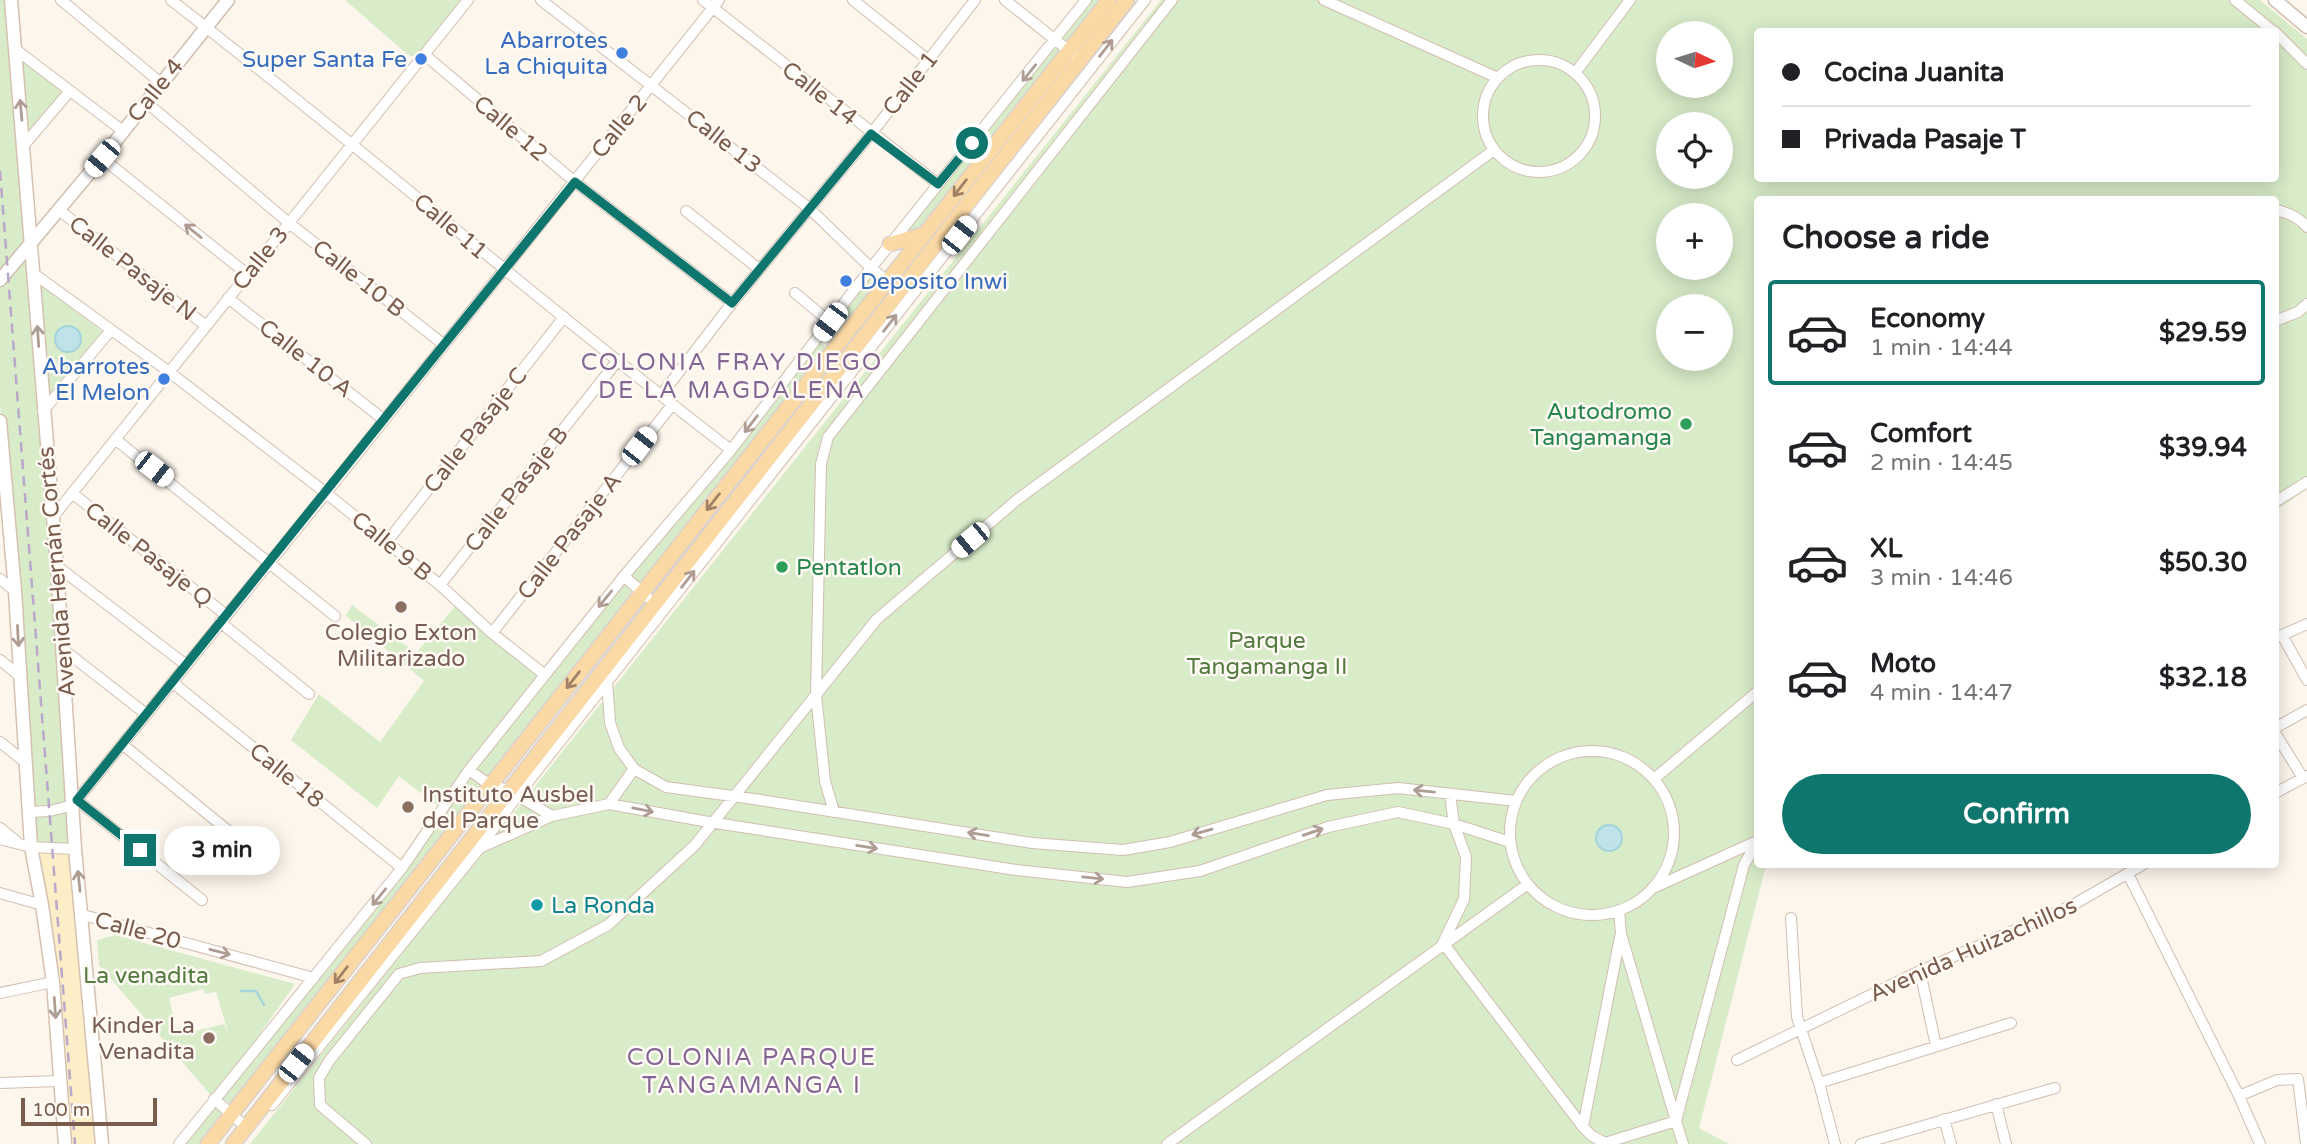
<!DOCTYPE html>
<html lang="en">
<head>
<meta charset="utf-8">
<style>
	:root { --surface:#fff; --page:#f2f2f2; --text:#202124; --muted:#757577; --line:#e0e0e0; --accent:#0f766e }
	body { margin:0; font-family:"Varela Round",sans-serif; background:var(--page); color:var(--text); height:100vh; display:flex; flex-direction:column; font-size:26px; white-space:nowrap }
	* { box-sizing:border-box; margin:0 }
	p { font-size:23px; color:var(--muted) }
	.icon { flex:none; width:38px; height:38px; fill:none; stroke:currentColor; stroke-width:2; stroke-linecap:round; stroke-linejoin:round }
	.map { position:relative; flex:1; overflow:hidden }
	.details { position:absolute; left:1754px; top:196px; width:525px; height:672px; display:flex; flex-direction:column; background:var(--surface); border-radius:7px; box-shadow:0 4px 18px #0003 }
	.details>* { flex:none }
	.hud { position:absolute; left:1754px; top:28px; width:525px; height:154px; border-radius:7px; box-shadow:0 4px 18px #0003; display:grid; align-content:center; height:154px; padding:0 28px; background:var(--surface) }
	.needle { width:46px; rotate:94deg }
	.tools { position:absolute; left:1656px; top:21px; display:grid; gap:14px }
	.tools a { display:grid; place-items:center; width:77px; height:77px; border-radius:50%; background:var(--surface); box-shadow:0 4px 18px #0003; font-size:35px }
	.scale { position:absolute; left:21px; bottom:18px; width:136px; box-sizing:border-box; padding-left:7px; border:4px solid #7a5c4d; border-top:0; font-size:19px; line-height:24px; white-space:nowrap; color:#7a5c4d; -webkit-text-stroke:5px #fffaf3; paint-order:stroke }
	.end { position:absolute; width:32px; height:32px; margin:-16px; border:9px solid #0f766e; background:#fff; box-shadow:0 0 0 4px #fff }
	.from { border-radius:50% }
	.bubble { position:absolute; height:49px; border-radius:24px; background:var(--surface); box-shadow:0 4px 18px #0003; font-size:23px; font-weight:700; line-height:49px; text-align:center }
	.car { position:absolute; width:21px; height:42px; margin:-21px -10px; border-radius:9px; box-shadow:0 0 5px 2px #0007; background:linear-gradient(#fff 24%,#345 0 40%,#fff 0 76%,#345 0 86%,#fff 0) }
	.hud b { display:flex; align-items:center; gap:24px; height:66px; font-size:26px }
	.hud b+b { border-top:2px solid var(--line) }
	.hud i { width:18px; height:18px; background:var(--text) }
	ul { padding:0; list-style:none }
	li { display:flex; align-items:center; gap:21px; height:105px; margin:0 14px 10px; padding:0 14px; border:4px solid transparent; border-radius:7px }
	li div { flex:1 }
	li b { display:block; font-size:26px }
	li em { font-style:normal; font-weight:700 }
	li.current { border-color:var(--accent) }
	li>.icon { width:63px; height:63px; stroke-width:1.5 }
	h2 { padding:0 28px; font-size:32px; line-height:84px }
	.cta { display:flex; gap:14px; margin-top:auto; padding:14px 28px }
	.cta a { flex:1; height:80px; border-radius:42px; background:var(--accent); color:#fff; font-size:28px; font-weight:700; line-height:80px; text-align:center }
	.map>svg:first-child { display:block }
	.green { fill:#d8ecc9; fill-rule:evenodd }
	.sand { fill:#fcefc7 }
	.water { fill:#bfe3e8; stroke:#a5d3da; stroke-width:2 }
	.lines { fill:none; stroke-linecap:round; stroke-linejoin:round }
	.stream { stroke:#a5d3da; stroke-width:2.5 }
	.minor-casing { stroke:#d1beb0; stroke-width:12 }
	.tertiary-casing { stroke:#d1beb0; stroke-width:15 }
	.secondary-casing { stroke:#d6c0b0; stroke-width:15 }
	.primary-casing { stroke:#dad1cd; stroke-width:17 }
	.minor { stroke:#fff; stroke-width:10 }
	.tertiary { stroke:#fff; stroke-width:12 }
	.secondary { stroke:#fff; stroke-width:12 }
	.primary { stroke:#fbd9a5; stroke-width:14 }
	.rail { stroke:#b9a8c9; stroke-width:2.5; stroke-dasharray:10 7; stroke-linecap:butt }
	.oneway { stroke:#af9d94 }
	.oneway2 { stroke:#a18267 }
	.route { stroke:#0f766e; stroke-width:9 }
	.shop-dot { fill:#3f7fe0; stroke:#fffaf3; stroke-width:2.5 }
	.leisure-dot { fill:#2e9e5b; stroke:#fffaf3; stroke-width:2.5 }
	.education-dot { fill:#8d6e63; stroke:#fffaf3; stroke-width:2.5 }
	.culture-dot { fill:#0f9aa8; stroke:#fffaf3; stroke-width:2.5 }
	.labels { text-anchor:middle; stroke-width:5; stroke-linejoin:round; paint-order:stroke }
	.shop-label { font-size:23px; fill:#366cbe; stroke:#fffaf3; text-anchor:end }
	.street-label { font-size:23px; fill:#7a5c4d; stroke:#fffaf3 }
	.leisure-label { font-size:23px; fill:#27864d; stroke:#fffaf3; text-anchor:end }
	.education-label { font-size:23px; fill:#785e54; stroke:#fffaf3 }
	.park-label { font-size:23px; fill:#537a41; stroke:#fffaf3 }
	.culture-label { font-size:23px; fill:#0d838f; stroke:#fffaf3; text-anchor:start }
	.neighbourhood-label { font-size:24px; letter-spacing:2px; fill:#846695; stroke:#fffaf3 }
</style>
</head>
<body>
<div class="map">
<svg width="2307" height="1144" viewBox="0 0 2307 1144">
	<rect width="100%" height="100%" fill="#fdf6ec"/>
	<path class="green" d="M 0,0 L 6,0 L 26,242 L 0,272 Z
		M 345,0 L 460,0 L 415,57 L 408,55 Z
		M 1088,0 L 1102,0 L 918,233 L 899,238 Z
		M 1161,0 L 2260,0 L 2307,39 L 2307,489 L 2275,511 L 2275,200 L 1757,200 L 1757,864 L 1766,865 L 1699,1128 L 1729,1144 L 250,1144 ZM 1757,32 L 2275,32 L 2275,178 L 1757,178 ZM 1668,33 L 1720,33 L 1720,86 L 1668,86 ZM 1668,124 L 1720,124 L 1720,177 L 1668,177 ZM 1668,215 L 1720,215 L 1720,268 L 1668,268 ZM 1668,306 L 1720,306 L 1720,359 L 1668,359 Z
		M 19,56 L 65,92 L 27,137 Z
		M 28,256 L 70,802 L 32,809 L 0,403 L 0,288 Z
		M 872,273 L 880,280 L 831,344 L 821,337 Z
		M 36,280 L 104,333 L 46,403 Z
		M 817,340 L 826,348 L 640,587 L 629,577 Z
		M 626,578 L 636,592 L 488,779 L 474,769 Z
		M 352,605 L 416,653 L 456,605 L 542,675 L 436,805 L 399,776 L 377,808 L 291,740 L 319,694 L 380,742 L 424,681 L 346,616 Z
		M 470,777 L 481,784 L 237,1108 L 221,1098 Z
		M 70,809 L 72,846 L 34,844 L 32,815 Z
		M 115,935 L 295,984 L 214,1099 L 99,965 L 97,940 ZM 203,989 L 205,994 L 216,992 L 229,1035 L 224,1024 L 187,1033 L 186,1026 L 176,1028 L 169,998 Z
		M 212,1101 L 225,1113 L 201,1144 L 179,1144 Z"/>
	<path class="sand" d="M 35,851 L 72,852 L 99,1144 L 68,1144 Z"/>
	<path class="water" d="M55 339a13 13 0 1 1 26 0a13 13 0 1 1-26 0Z
		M1596 838a13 13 0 1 1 26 0a13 13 0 1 1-26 0Z"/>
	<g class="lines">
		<path class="stream" d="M 241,991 L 256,991 L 264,1005"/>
		<g class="minor-casing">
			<path id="minor" d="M 61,0 L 161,83
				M 171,0 C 361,147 541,304 731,450
				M 541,0 L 810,209 L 871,268 L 891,284
				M 703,0 L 938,184
				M 853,0 L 928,60
				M 1005,0 L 1073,54
				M 1324,0 L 1498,78
				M 2235,0 L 2274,32
				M 2275,32 L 2307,64
				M 15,49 L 123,131
				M 425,55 L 575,182 L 732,303
				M1483 116a56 56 0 1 1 112 0a56 56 0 1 1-112 0Z
				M 1575,73 L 1630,0
				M 146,102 L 289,223 L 443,344
				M 24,145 L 69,92
				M 102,158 L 247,274
				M 59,210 L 206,326
				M 2275,210 C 2287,212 2299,218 2307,227
				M 686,211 L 759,269
				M 33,273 L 168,371 L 326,493 L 440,585 L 492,633 L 545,675
				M 795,293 L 830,322
				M 228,298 L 383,419
				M 2275,321 L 2298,312 L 2307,304
				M 662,394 L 732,303 L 871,134 L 975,0
				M 43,411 L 111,330
				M 115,439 L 335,616
				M 72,493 L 226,615
				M 2275,502 L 2307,482
				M 53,517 L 468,0
				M 386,543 L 564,317
				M 57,566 L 186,665
				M 624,576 L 647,597
				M 0,579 L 15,591
				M 440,585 L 618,360
				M 220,622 L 309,694
				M 492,633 L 672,405
				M 2282,635 L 2307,680
				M 2275,638 L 2307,624
				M 64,650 L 146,714
				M 0,660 L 20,676
				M 172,682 L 402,868
				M 607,682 L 610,723 L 619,748 L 634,769 L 666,787 L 747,798 L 1032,843 L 1123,850 L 1170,842 L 1327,795 L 1398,788 L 1516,801
				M 2275,728 L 2307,710
				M 2275,733 L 2303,778
				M 0,742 L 25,762
				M 122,744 L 237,838
				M1510 833a82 82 0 1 1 164 0a82 82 0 1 1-164 0Z
				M 469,770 L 490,785 L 508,790 L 552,816
				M 1654,779 L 1757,692
				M 2275,793 L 2307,776
				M 1450,794 L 1454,824 L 1466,857 L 1464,899 L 1443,943 L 1583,1127 L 1592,1136 L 1607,1144
				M 77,800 L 202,900
				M 609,804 L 634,769
				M 29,812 L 50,811 L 73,805 L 326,493 L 719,0
				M 834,812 L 825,781 L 816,695 L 821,464 L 828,437 L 1172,0
				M 0,828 L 16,841
				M 0,839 L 31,847 L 75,849
				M 482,847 L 552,816 L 609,804 L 703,821 L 1016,870 L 1127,882 L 1200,871 L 1328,827 L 1398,812 L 1454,824 L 1510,842
				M 2128,874 L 2239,1096 L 2260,1144
				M 1653,888 L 1757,841
				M 0,893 L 42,905
				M 83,915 L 314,978
				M 1791,918 L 1797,1017 L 1819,1083 L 1835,1144
				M 1920,971 L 1936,1046
				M 0,993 L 53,982
				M 1737,1060 L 1920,971 L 2071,906 L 2144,864
				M 0,1083 L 59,1081
				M 1819,1083 L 2011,1023
				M 2239,1096 L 2277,1080 L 2298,1079 L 2306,1144
				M 214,1099 L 246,1127 L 251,1124
				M 1996,1104 L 2006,1144
				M 272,1105 L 479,849 L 517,796 L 1145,0
				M 1944,1119 L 1951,1144
				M 1583,1127 L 1620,937
				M 1605,1143 L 1676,1121 L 1621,934 L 1619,910
				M 179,1144 L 402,868 L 469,770 L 624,576 L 731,450 L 871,268 L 1086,0
				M 366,1144 L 320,1105 L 319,1078 L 329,1061 L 399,974 L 420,968 L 541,961 L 608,925 L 695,845 L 877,619 L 1018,499 L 1494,150
				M 1167,1144 L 1528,884
				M 1683,1144 L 1676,1121 L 1744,865 L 1757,842
				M 1861,1144 L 2055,1088"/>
		</g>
		<g class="tertiary-casing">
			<path id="tertiary" d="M 2275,0 L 2307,27
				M 0,280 L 102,158 L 228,0"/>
		</g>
		<g class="secondary-casing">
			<path id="secondary" d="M 11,0 L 57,566 L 75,849 L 102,1144
				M 0,421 L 15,591 L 31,847 L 42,905 L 53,982 L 65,1144"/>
		</g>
		<g class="primary-casing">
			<path id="primary" d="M 890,244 L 922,235
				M 208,1144 L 1109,0
				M 233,1144 L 1127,0"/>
		</g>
		<use href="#minor" class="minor"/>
		<use href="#tertiary" class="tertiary"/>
		<use href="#secondary" class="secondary"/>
		<use href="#primary" class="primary"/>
		<path class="rail" d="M 0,171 L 75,1144"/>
	</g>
	<defs><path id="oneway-shaft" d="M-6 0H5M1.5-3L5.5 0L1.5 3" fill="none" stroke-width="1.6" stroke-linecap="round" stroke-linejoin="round" transform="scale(1.75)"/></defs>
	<g class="oneway">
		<use href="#oneway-shaft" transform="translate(1106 48) rotate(-52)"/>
		<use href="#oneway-shaft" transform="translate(1029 73) rotate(129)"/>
		<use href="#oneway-shaft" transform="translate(21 110) rotate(-95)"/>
		<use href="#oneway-shaft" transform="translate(193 231) rotate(-141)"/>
		<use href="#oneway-shaft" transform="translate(890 323) rotate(-52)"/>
		<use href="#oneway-shaft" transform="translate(38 336) rotate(-94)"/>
		<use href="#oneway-shaft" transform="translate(751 424) rotate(128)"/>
		<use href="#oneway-shaft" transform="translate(688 579) rotate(-52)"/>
		<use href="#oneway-shaft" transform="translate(605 599) rotate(129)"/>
		<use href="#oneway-shaft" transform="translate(18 636) rotate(87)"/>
		<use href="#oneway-shaft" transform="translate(1424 791) rotate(-174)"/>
		<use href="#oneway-shaft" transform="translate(643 810) rotate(11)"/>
		<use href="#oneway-shaft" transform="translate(1202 832) rotate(164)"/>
		<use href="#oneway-shaft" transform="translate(1313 832) rotate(-19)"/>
		<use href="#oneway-shaft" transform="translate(978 834) rotate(-171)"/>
		<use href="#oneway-shaft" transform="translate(867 847) rotate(9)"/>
		<use href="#oneway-shaft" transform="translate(1093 878) rotate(6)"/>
		<use href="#oneway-shaft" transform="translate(79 881) rotate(-96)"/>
		<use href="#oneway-shaft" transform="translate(379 897) rotate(129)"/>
		<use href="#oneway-shaft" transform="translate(220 952) rotate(15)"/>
		<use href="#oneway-shaft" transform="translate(55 1008) rotate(86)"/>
	</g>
	<g class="oneway2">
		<use href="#oneway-shaft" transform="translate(960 188) rotate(128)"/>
		<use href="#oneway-shaft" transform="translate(713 502) rotate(128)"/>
		<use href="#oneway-shaft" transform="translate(573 680) rotate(128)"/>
		<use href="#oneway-shaft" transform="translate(341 975) rotate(128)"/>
	</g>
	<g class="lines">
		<path class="route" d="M 140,850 L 77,800 L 575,182 L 732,303 L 871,134 L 938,184 L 972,143"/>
	</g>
	<g class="shop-dot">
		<circle cx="622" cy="53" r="7"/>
		<circle cx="421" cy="59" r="7"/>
		<circle cx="846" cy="281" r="7"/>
		<circle cx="164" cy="379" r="7"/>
	</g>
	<g class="leisure-dot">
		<circle cx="1686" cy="424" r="7"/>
		<circle cx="782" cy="567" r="7"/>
	</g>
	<g class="education-dot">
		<circle cx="401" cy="607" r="7"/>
		<circle cx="408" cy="807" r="7"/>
		<circle cx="209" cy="1038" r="7"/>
	</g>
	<circle class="culture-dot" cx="537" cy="905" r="7"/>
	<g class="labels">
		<g class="shop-label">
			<text x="608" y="48">Abarrotes<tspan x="608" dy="26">La Chiquita</tspan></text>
			<text x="407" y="67">Super Santa Fe</text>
			<text x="860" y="289" text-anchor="start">Deposito Inwi</text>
			<text x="150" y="374">Abarrotes<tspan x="150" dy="26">El Melon</tspan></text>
		</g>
		<g class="street-label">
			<text transform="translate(910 83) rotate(-52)" y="8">Calle 1</text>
			<text transform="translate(155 90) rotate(-51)" y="8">Calle 4</text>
			<text transform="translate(820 93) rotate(38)" y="8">Calle 14</text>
			<text transform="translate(619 126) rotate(-51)" y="8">Calle 2</text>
			<text transform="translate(511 128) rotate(40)" y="8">Calle 12</text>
			<text transform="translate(724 141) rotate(38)" y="8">Calle 13</text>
			<text transform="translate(451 226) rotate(40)" y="8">Calle 11</text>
			<text transform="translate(260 258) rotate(-51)" y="8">Calle 3</text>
			<text transform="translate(133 268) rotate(38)" y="8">Calle Pasaje N</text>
			<text transform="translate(359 278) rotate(38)" y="8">Calle 10 B</text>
			<text transform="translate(306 358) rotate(38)" y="8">Calle 10 A</text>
			<text transform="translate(475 430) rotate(-52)" y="8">Calle Pasaje C</text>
			<text transform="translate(516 489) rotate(-52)" y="8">Calle Pasaje B</text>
			<text transform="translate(569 536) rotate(-52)" y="8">Calle Pasaje A</text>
			<text transform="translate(392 546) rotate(39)" y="8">Calle 9 B</text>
			<text transform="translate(149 554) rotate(38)" y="8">Calle Pasaje Q</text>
			<text transform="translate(56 572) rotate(-95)" y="8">Avenida Hernán Cortés</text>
			<text transform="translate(287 775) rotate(39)" y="8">Calle 18</text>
			<text transform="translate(138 930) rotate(15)" y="8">Calle 20</text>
			<text transform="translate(1973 949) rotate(-24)" y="8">Avenida Huizachillos</text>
		</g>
		<g class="leisure-label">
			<text x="1672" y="419">Autodromo<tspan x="1672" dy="26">Tangamanga</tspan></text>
			<text x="796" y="575" text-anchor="start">Pentatlon</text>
		</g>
		<g class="education-label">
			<text x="401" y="640">Colegio Exton<tspan x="401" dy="26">Militarizado</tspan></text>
			<text x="422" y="802" text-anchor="start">Instituto Ausbel<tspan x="422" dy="26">del Parque</tspan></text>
			<text x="195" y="1033" text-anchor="end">Kinder La<tspan x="195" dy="26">Venadita</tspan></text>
		</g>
		<g class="park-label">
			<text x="1267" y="648">Parque<tspan x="1267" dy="26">Tangamanga II</tspan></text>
			<text x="146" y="983">La venadita</text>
		</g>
		<g class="culture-label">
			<text x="551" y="913">La Ronda</text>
		</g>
		<g class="neighbourhood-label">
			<text x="732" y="370">COLONIA FRAY DIEGO<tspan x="732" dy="28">DE LA MAGDALENA</tspan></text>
			<text x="752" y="1065">COLONIA PARQUE<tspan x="752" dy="28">TANGAMANGA I</tspan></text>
		</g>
	</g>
</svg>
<div class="tools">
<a><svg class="needle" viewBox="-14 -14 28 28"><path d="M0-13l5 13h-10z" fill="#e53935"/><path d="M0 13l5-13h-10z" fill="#757577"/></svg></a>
<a><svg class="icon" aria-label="locate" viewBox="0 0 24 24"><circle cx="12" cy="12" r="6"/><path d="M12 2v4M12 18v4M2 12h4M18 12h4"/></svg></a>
<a>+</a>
<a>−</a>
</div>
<div class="scale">100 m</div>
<i class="end from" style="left:972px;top:143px"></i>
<i class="end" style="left:140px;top:850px"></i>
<div class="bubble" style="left:164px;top:826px;width:116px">3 min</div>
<i class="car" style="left:102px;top:158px;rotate:220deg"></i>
<i class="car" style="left:959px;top:235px;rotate:38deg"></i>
<i class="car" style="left:830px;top:322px;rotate:217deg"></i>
<i class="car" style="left:639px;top:446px;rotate:38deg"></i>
<i class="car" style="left:154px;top:469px;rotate:128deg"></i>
<i class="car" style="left:970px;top:540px;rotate:230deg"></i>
<i class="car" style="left:296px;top:1063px;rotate:38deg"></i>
<div class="hud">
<b><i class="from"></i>Cocina Juanita</b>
<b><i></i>Privada Pasaje T</b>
</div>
<section class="details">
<h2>Choose a ride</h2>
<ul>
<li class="current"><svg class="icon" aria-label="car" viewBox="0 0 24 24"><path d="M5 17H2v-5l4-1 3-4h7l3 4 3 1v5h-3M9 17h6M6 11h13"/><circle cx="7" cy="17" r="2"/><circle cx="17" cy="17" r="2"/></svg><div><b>Economy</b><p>1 min · 14:44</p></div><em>$29.59</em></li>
<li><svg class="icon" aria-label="car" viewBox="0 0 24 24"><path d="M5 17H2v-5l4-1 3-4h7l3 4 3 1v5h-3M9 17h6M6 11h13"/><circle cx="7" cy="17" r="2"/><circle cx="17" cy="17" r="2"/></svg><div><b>Comfort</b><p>2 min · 14:45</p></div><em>$39.94</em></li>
<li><svg class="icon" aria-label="car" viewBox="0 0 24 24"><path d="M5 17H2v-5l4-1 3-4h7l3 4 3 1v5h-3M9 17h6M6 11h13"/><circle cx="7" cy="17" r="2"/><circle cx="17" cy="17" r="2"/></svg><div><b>XL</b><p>3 min · 14:46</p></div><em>$50.30</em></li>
<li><svg class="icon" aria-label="car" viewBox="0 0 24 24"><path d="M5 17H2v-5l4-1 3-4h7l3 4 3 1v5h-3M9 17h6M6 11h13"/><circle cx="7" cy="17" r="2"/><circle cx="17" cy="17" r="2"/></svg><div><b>Moto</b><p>4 min · 14:47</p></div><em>$32.18</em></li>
</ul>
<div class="cta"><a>Confirm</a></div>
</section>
</div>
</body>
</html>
